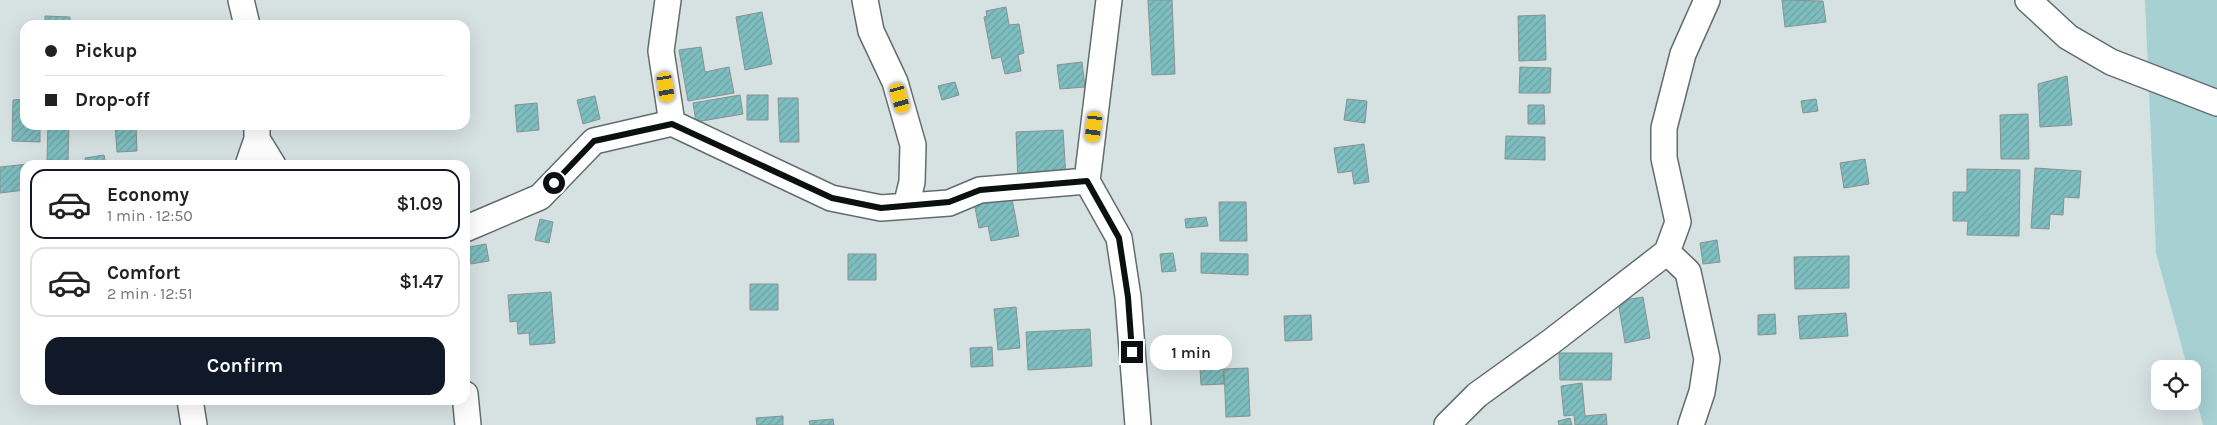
<!DOCTYPE html>
<html lang="en">
<head>
<meta charset="utf-8">
<style>
	:root { --surface:#fff; --page:#f6f6f6; --text:#222; --muted:#767676; --line:#e0e0e0; --accent:#111827 }
	body { margin:0; font-family:Karla,sans-serif; background:var(--page); color:var(--text); height:100vh; display:flex; flex-direction:column; font-size:19px; white-space:nowrap }
	* { box-sizing:border-box; margin:0 }
	p { font-size:16px; color:var(--muted) }
	.icon { flex:none; width:28px; height:28px; fill:none; stroke:currentColor; stroke-width:2; stroke-linecap:round; stroke-linejoin:round }
	.map { position:relative; flex:1; overflow:hidden }
	.panel { position:absolute; left:20px; top:160px; width:450px; height:245px; display:flex; flex-direction:column; background:var(--surface); border-radius:15px; box-shadow:0 5px 20px #0002 }
	.panel>* { flex:none }
	.hud { position:absolute; left:20px; top:20px; width:450px; height:110px; border-radius:15px; box-shadow:0 5px 20px #0002; display:grid; align-content:center; height:110px; padding:0 25px; background:var(--surface) }
	.fabs { position:absolute; left:2151px; top:360px; display:grid; gap:10px }
	.fabs a { display:grid; place-items:center; width:50px; height:50px; border-radius:10px; background:var(--surface); box-shadow:0 5px 20px #0002; font-size:25px }
	.end { position:absolute; width:22px; height:22px; margin:-11px; border:6px solid #0c1010; background:#fff; box-shadow:0 0 0 2px #fff }
	.from { border-radius:50% }
	.bubble { position:absolute; height:35px; border-radius:15px; background:var(--surface); box-shadow:0 5px 20px #0002; font-size:16px; font-weight:600; line-height:35px; text-align:center }
	.car { position:absolute; width:15px; height:30px; margin:-15px -8px; border-radius:6px; box-shadow:0 0 4px 1px #0007; background:linear-gradient(#f5c518 24%,#345 0 40%,#f5c518 0 76%,#345 0 86%,#f5c518 0) }
	.hud b { display:flex; align-items:center; gap:18px; height:48px; font-size:19px }
	.hud b+b { border-top:1px solid var(--line) }
	.hud i { width:12px; height:12px; background:var(--text) }
	ul { padding:9px 0 0; list-style:none }
	li { display:flex; align-items:center; gap:15px; height:70px; margin:0 10px 8px; padding:0 15px; border:2px solid var(--line); border-radius:15px }
	li div { flex:1 }
	li b { display:block; font-size:19px }
	li em { font-style:normal; font-weight:600 }
	li.active { border-color:var(--accent) }
	li>.icon { width:45px; height:45px; stroke-width:1.5 }
	.action { display:flex; gap:10px; margin-top:auto; padding:10px 25px }
	.action a { flex:1; height:58px; border-radius:15px; background:var(--accent); color:#fff; font-size:20px; font-weight:600; line-height:58px; text-align:center }
	.map>svg:first-child { display:block }
	.grass { fill:#a6d0d2 }
	.building { fill:url(#building-hatch); stroke:#889292 }
	.lines { fill:none; stroke-linecap:round; stroke-linejoin:round }
	.street-casing { stroke:#636c6d; stroke-width:28 }
	.street { stroke:#fff; stroke-width:25 }
	.route { stroke:#0c1010; stroke-width:6 }
</style>
</head>
<body>
<div class="map">
<svg width="2217" height="425" viewBox="0 0 2217 425">
	<defs>
		<pattern id="building-hatch" width="6" height="6" patternUnits="userSpaceOnUse" patternTransform="scale(1.25)"><rect width="6" height="6" fill="#7ebec0"/><path d="M-1 1l2-2M0 6l6-6M5 7l2-2" fill="none" stroke="#6ca2a4"/></pattern>
	</defs>
	<rect width="100%" height="100%" fill="#d6e1e1"/>
	<path class="grass" d="M 2145,0 L 2217,0 L 2217,425 L 2203,425 L 2193,386 L 2192,369 L 2188,369 L 2156,253 Z"/>
	<path class="building" d="M 1148,0 L 1172,0 L 1175,74 L 1152,75 Z
		M 1782,0 L 1823,1 L 1826,22 L 1785,27 Z
		M 1006,7 L 1009,25 L 1019,24 L 1024,53 L 1018,55 L 1021,71 L 1005,74 L 1001,57 L 992,59 L 984,17 L 987,16 L 986,11 Z
		M 762,12 L 772,64 L 745,70 L 736,17 Z
		M 1545,15 L 1546,60 L 1519,61 L 1518,16 Z
		M 45,16 L 70,17 L 70,25 L 45,25 Z
		M 701,47 L 705,72 L 729,67 L 734,93 L 688,101 L 679,50 Z
		M 1082,62 L 1085,87 L 1060,89 L 1057,65 Z
		M 1520,67 L 1551,68 L 1550,93 L 1519,93 Z
		M 2067,76 L 2072,125 L 2040,127 L 2038,84 Z
		M 955,82 L 959,95 L 942,100 L 938,86 Z
		M 740,95 L 743,114 L 696,122 L 693,103 Z
		M 747,95 L 768,95 L 768,120 L 747,120 Z
		M 595,96 L 600,119 L 583,124 L 577,100 Z
		M 778,98 L 798,98 L 799,142 L 780,142 Z
		M 25,99 L 25,125 L 40,125 L 40,142 L 12,141 L 13,100 Z
		M 1347,99 L 1367,101 L 1365,123 L 1344,120 Z
		M 1816,99 L 1818,111 L 1803,113 L 1801,101 Z
		M 537,103 L 539,130 L 517,132 L 515,105 Z
		M 1528,105 L 1544,105 L 1545,124 L 1528,124 Z
		M 2028,114 L 2029,159 L 2001,159 L 2000,115 Z
		M 48,125 L 69,125 L 68,161 L 47,160 Z
		M 115,125 L 136,125 L 137,151 L 117,152 Z
		M 1063,130 L 1066,178 L 1018,181 L 1016,132 Z
		M 1506,136 L 1545,137 L 1545,160 L 1505,159 Z
		M 1364,144 L 1369,182 L 1354,184 L 1352,171 L 1338,173 L 1334,148 Z
		M 104,155 L 106,165 L 86,165 L 85,158 Z
		M 1865,159 L 1869,184 L 1844,188 L 1840,163 Z
		M 84,162 L 85,165 L 44,165 L 44,164 Z
		M 37,163 L 37,165 L 25,165 L 25,190 L 0,193 L 0,167 Z
		M 2035,168 L 2081,171 L 2079,198 L 2064,197 L 2063,215 L 2050,214 L 2049,229 L 2031,228 Z
		M 1967,169 L 2020,170 L 2019,236 L 1967,235 L 1968,221 L 1953,221 L 1953,192 L 1967,192 Z
		M 1010,188 L 1019,236 L 991,241 L 988,226 L 979,228 L 974,202 Z
		M 1219,202 L 1246,202 L 1247,241 L 1220,241 Z
		M 1206,217 L 1208,226 L 1186,228 L 1185,219 Z
		M 540,219 L 553,222 L 549,243 L 535,240 Z
		M 1717,240 L 1720,262 L 1703,264 L 1700,243 Z
		M 486,244 L 489,261 L 471,264 L 469,247 Z
		M 1173,253 L 1176,271 L 1162,272 L 1160,254 Z
		M 1201,253 L 1248,254 L 1248,275 L 1201,273 Z
		M 848,254 L 876,254 L 876,280 L 848,280 Z
		M 1849,256 L 1849,288 L 1795,289 L 1794,257 Z
		M 750,284 L 778,284 L 778,310 L 750,310 Z
		M 551,292 L 555,343 L 530,345 L 529,333 L 518,334 L 517,321 L 510,322 L 508,295 Z
		M 1643,297 L 1650,338 L 1625,343 L 1618,301 Z
		M 1016,307 L 1020,348 L 998,350 L 994,309 Z
		M 1846,313 L 1848,336 L 1800,339 L 1798,316 Z
		M 1775,314 L 1776,334 L 1758,335 L 1758,315 Z
		M 1311,315 L 1312,340 L 1285,341 L 1284,316 Z
		M 1090,329 L 1092,366 L 1028,370 L 1026,332 Z
		M 992,347 L 993,366 L 971,367 L 970,348 Z
		M 1559,353 L 1612,353 L 1611,380 L 1560,380 Z
		M 1223,366 L 1224,384 L 1201,385 L 1200,368 Z
		M 1248,368 L 1250,416 L 1226,417 L 1224,369 Z
		M 1582,383 L 1585,416 L 1606,414 L 1607,425 L 1575,425 L 1574,415 L 1564,416 L 1561,386 Z
		M 783,416 L 783,425 L 757,425 L 756,418 Z
		M 1570,418 L 1572,425 L 1559,425 L 1558,421 Z
		M 833,419 L 834,425 L 810,425 L 809,421 Z"/>
	<g class="lines">
		<g class="street-casing">
			<path id="street" d="M 241,0 L 247,25
				M 668,0 L 661,51 L 672,123 L 831,198 L 881,208 L 949,203 L 980,190 L 1087,181
				M 865,0 L 871,31 L 895,82 L 913,145 L 912,182 L 906,206
				M 1109,0 L 1087,181 L 1119,238 L 1128,297 L 1138,425
				M 2028,0 L 2068,37 L 2111,62 L 2217,103
				M 257,139 L 273,165
				M 248,165 L 257,139 L 257,125
				M 465,229 L 540,197 L 594,141 L 672,123
				M 1667,252 L 1688,272 L 1707,359 L 1702,392 L 1691,425
				M 465,394 L 468,425
				M 190,400 L 194,425
				M 1447,425 L 1477,395 L 1552,341 L 1667,252 L 1678,222 L 1664,158 L 1664,128 L 1683,54 L 1707,0"/>
		</g>
		<use href="#street" class="street"/>
	</g>
	<g class="lines">
		<path class="route" d="M 554,183 L 594,141 L 672,124 L 832,198 L 881,208 L 949,202 L 980,190 L 1087,181 L 1119,238 L 1128,297 L 1132,352"/>
	</g>
</svg>
<div class="fabs">
<a><svg class="icon" aria-label="locate" viewBox="0 0 24 24"><circle cx="12" cy="12" r="6"/><path d="M12 2v4M12 18v4M2 12h4M18 12h4"/></svg></a>
</div>
<i class="end from" style="left:554px;top:183px"></i>
<i class="end" style="left:1132px;top:352px"></i>
<div class="bubble" style="left:1150px;top:335px;width:82px">1 min</div>
<i class="car" style="left:666px;top:87px;rotate:171deg"></i>
<i class="car" style="left:900px;top:98px;rotate:164deg"></i>
<i class="car" style="left:1094px;top:127px;rotate:187deg"></i>
<div class="hud">
<b><i class="from"></i>Pickup</b>
<b><i></i>Drop-off</b>
</div>
<section class="panel">
<ul>
<li class="active"><svg class="icon" aria-label="car" viewBox="0 0 24 24"><path d="M5 17H2v-5l4-1 3-4h7l3 4 3 1v5h-3M9 17h6M6 11h13"/><circle cx="7" cy="17" r="2"/><circle cx="17" cy="17" r="2"/></svg><div><b>Economy</b><p>1 min · 12:50</p></div><em>$1.09</em></li>
<li><svg class="icon" aria-label="car" viewBox="0 0 24 24"><path d="M5 17H2v-5l4-1 3-4h7l3 4 3 1v5h-3M9 17h6M6 11h13"/><circle cx="7" cy="17" r="2"/><circle cx="17" cy="17" r="2"/></svg><div><b>Comfort</b><p>2 min · 12:51</p></div><em>$1.47</em></li>
</ul>
<div class="action"><a>Confirm</a></div>
</section>
</div>
</body>
</html>
